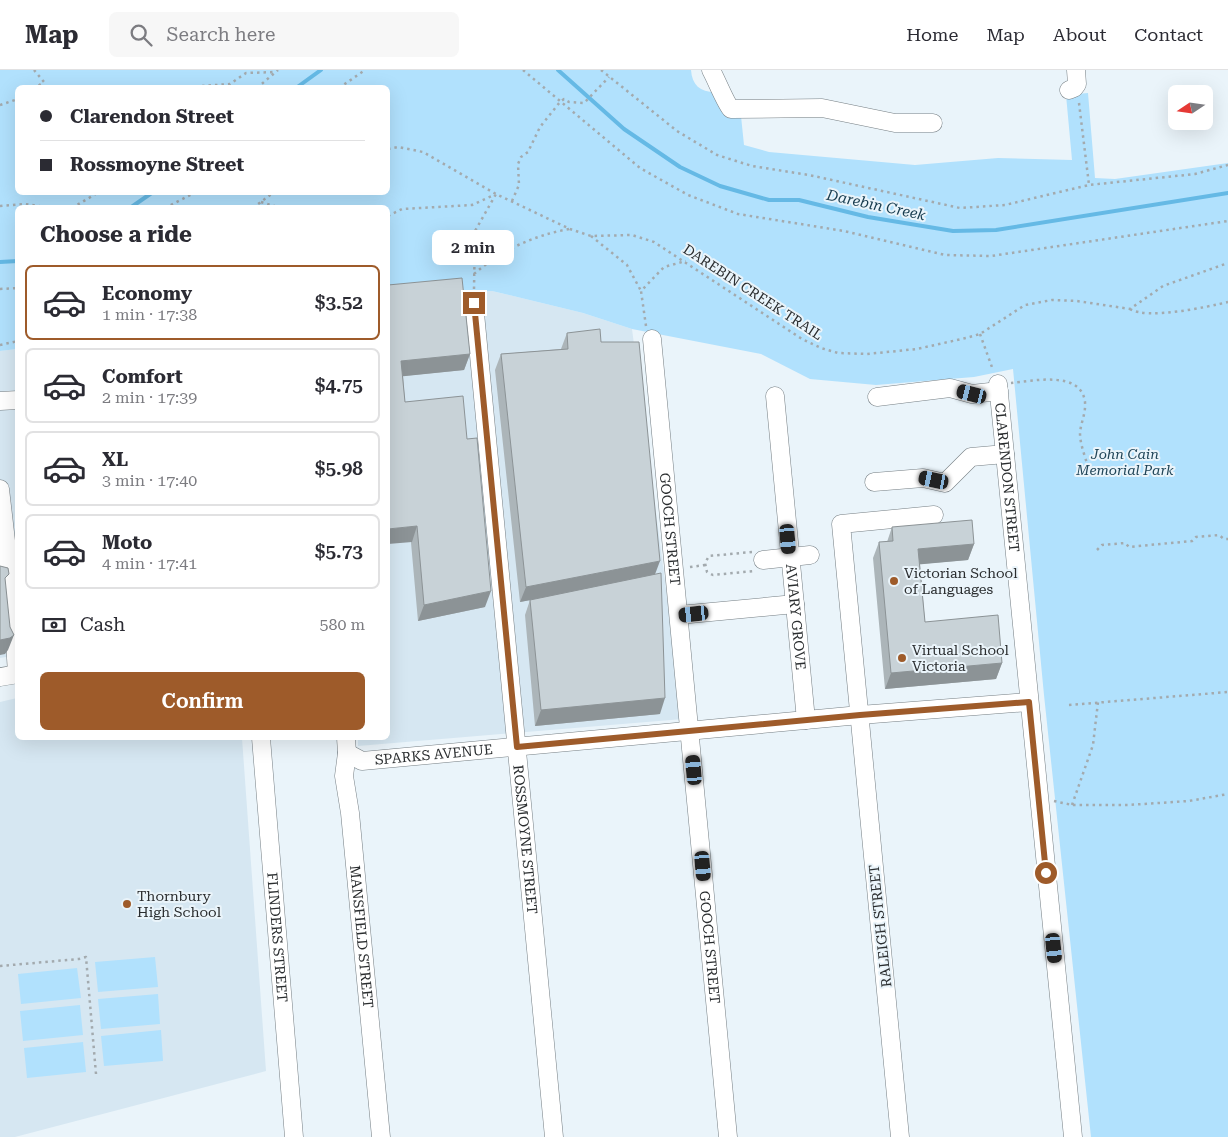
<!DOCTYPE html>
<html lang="en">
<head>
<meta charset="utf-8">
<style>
	:root { --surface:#fff; --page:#f7f7f7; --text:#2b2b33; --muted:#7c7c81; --line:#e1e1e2; --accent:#9e5b2a }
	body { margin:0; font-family:"Roboto Serif",serif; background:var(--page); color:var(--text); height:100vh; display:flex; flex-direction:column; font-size:19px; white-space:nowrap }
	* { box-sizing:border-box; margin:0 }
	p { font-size:16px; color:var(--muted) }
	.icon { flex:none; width:28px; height:28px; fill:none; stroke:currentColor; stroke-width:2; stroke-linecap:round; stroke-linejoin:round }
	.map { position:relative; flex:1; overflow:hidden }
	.drawer { position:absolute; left:15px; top:135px; width:375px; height:535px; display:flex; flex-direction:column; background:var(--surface); border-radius:8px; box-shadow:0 5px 20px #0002 }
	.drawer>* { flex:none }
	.top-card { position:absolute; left:15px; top:15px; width:375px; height:110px; border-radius:8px; box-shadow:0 5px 20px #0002; display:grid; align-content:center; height:110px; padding:0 25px; background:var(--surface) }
	.needle { width:32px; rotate:257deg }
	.fabs { position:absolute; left:1168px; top:15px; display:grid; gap:10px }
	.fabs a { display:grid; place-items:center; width:45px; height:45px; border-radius:8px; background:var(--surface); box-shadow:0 5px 20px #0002; font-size:25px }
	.end { position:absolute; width:22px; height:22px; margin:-11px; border:6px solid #9e5b2a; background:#fff; box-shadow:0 0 0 2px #fff }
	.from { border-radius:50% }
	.bubble { position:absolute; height:35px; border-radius:8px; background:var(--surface); box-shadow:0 5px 20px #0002; font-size:16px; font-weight:600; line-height:35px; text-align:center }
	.car { position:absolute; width:15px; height:30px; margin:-15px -8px; border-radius:6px; box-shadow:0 0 4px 1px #0007; background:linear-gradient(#222 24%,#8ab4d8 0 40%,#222 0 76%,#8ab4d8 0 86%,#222 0) }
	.top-card b { display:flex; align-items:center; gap:18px; height:48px; font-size:19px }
	.top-card b+b { border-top:1px solid var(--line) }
	.top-card i { width:12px; height:12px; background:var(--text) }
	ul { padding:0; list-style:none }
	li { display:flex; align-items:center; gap:15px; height:75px; margin:0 10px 8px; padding:0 15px; border:2px solid var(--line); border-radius:8px }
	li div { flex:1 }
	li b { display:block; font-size:19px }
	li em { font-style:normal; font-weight:600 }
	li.on { border-color:var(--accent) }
	li>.icon { width:45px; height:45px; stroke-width:1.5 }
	h2 { padding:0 25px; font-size:22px; line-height:60px }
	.pay { display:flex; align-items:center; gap:12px; height:55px; padding:0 25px; font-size:19px }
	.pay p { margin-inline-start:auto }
	.action { display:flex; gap:10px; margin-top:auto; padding:10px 25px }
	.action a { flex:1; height:58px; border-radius:8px; background:var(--accent); color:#fff; font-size:20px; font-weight:600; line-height:58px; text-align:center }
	header { display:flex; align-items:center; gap:30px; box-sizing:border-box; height:70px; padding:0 25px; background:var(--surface); border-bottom:1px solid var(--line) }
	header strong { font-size:24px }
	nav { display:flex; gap:28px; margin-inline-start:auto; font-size:18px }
	.search { width:350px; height:45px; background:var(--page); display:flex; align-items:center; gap:12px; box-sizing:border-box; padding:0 18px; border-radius:8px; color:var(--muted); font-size:19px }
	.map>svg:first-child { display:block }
	.built { fill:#d6e7f2 }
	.green { fill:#b1e1fd; fill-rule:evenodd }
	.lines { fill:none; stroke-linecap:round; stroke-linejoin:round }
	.stream { stroke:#65b9e5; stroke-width:4 }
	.minor-casing { stroke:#767f84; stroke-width:19 }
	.path { stroke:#a3aaae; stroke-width:2.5; stroke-dasharray:2.5 4; stroke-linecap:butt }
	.minor { stroke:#fff; stroke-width:18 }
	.wall { fill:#acb5b9 }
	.shaded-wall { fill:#8c9396 }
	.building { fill:#c8d2d7; stroke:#8c9396 }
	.route { stroke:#9e5b2a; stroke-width:6 }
	.poi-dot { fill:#9e5b2a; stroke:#eaf4fa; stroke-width:2 }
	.labels { text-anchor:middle; stroke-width:4; stroke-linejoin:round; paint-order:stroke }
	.street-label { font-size:14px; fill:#2a2d2f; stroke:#eaf4fa }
	.park-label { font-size:14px; font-style:italic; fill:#204558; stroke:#eaf4fa }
	.poi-label { font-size:14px; fill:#2a2d2f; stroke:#eaf4fa; text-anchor:start }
	.water-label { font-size:15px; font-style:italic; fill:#163b4e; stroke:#eaf4fa }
</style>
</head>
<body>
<header>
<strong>Map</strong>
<div class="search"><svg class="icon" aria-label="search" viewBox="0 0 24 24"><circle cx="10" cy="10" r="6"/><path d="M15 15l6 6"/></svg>Search here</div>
<nav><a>Home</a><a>Map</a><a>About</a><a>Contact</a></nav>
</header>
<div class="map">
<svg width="1228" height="1067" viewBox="0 0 1228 1067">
	<rect width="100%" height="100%" fill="#eaf4fa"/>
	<path class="built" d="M 492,221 L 583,243 L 632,259 L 683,649 L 358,676 L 358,668 L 388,668 L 388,230 Z
		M 17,279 L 17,585 L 0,588 L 0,281 Z
		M 17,628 L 18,668 L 242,668 L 266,1001 L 15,1067 L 0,1067 L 0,632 Z"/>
	<path class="green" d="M 0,0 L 691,0 C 692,15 700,22 715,22 C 717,40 725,41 741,46 L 744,75 L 769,82 L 915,95 L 998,88 L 1072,90 L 1066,25 L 1088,23 L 1095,108 L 1115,109 L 1228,93 L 1228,1067 L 1091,1067 L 1044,625 L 1013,299 L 974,307 L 876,315 L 810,309 L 761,284 L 632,259 L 583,243 L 492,221 L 388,230 L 388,138 L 18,138 L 17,279 L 0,281 ZM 18,18 L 388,18 L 388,122 L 18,122 Z
		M 155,887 L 158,917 L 98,922 L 95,892 Z
		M 77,898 L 81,928 L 21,934 L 18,904 Z
		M 158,924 L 160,954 L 101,959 L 98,929 Z
		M 80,935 L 83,965 L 23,971 L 20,941 Z
		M 161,960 L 163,991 L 104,996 L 101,966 Z
		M 83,972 L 86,1002 L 27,1008 L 24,978 Z"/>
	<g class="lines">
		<path class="stream" d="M 558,0 L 624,59 L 680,97 L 720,116 L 769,130 L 799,130 L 868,147 L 953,161 L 996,160 L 1228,123
			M 296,18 L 321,0
			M 130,138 L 153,122
			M 0,192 L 18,191"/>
		<g class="minor-casing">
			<g id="minor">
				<path d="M 711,0 C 716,9 726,34 731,39 L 822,38 L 895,53 L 933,53"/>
				<path d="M 1069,20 L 1074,18 L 1077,14 L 1076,0"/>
				<path id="s1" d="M 474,233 L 554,1067"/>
				<path id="s2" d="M 652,269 L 728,1067"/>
				<path id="s3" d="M 998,314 L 1073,1067"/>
				<path id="s4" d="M 775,326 L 806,650"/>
				<path d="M 877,327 L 950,318 L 972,324 L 999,321"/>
				<path d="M 0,331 L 18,330"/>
				<path d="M 874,412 L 923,408 L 945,413 L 971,387 L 1005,384"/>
				<path d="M 0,419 L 12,523 L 17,604"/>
				<path d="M 763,490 L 810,485"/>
				<path d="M 679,545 L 795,534"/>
				<path d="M 0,607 L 18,604"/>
				<path id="s5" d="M 261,668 L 294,1067"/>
				<path id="s6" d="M 346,668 L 347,683 L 344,706 L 350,743 L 381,1067"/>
				<path id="s7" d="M 347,683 L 362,691 L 860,645 L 1029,632"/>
				<path d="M 900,1067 L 841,454 L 934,445"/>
			</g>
		</g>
		<path class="path" d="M 34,0 L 44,12 L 35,18
			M 523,0 L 640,98 L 688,125 L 738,144 L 844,161 L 945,185 L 991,186 L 1228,151
			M 601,0 L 677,61 L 717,85 L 752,96 L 809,105 L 960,138 L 1005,135 L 1089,115 L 1195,104 L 1228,95
			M 202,16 L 230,14 L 246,3 L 276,2
			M 257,18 L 278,0
			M 339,18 L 365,0
			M 1079,33 L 1089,115
			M 0,35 L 18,29
			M 388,79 L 398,77 L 423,82 L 496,124 L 570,159 L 591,166 L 632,165 L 654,172 L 802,269 L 821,278 L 838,283 L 867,284 L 917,279 L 966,268 L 980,264 L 1025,235 L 1052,230 L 1077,231 L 1130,239 L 1163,216 L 1228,193
			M 512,131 L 519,115 L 518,94 L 521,87 L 528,82 L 540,57 L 560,32 L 564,29 L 569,32 L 584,33 L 609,7
			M 261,132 L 281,138
			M 0,136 L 25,134 L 52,138
			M 72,138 L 99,122
			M 165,138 L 196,122
			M 253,138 L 274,122
			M 388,146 L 402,139 L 472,135 L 494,125
			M 591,166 L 627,195 L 641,221
			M 474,204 C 502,180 532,166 569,159
			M 0,219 L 18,218
			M 474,219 L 475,161 L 496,124
			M 1130,239 C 1147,250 1207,237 1228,232
			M 646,256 L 641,221 L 664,197 L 686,191
			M 980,264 L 993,300
			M 0,275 L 18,271
			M 1011,313 C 1033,311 1081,300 1085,332 C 1086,343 1081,352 1080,363 C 1080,374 1085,386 1088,397
			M 1097,480 L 1102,475 L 1125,473 L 1129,477 L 1192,471 L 1196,467 L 1219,465 L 1224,469 L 1228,469
			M 752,482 L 709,486 L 705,493 L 707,502 L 713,505 L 754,501
			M 690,497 L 705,495
			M 1069,635 L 1228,622
			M 1054,731 L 1072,735 L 1128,735 L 1189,731 L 1228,724
			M 1072,735 L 1093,675 L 1098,632
			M 0,896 L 79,889 L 86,887 L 96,1004"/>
		<use href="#minor" class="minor"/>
	</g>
	<path class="wall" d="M 388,215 L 470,284 L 464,300 L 403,306 L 405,332 L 485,537 L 418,551 Z
		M 567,263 L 601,272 L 655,504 L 660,644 L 535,656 L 525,545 L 530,530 L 520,532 L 495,300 L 501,284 L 561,279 Z
		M 892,457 L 974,474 L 968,490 L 920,494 L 925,552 L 1002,593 L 996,609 L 885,619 L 873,488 L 879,472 L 887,472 Z"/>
	<path class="shaded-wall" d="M 470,284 L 464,300 L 396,307 L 401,291 Z
		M 417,456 L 412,472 L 388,474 L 388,459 Z
		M 974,474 L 968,490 L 913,495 L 918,479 Z
		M 660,491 L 654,507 L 520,532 L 526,517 Z
		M 491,521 L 485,537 L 418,551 L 424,535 Z
		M 14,565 L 8,580 L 5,584 L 0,585 L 0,570 Z
		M 1002,593 L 996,609 L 885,619 L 891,603 Z
		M 665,628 L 660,644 L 535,656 L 541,640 Z"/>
	<path class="building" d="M 462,208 L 470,284 L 401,291 L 405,332 L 463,326 L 467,369 L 477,368 L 491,521 L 424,535 L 417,456 L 388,459 L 388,215 Z
		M 600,259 L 601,272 L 639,272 L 660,491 L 526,517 L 501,284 L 568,279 L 567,263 Z
		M 972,450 L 974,474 L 918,479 L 925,552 L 998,545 L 1002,593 L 891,603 L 879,472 L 893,471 L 892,457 Z
		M 0,496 L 8,498 L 9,504 L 5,508 L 6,518 L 10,557 L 14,565 L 10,568 L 0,570 Z
		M 661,503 L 665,628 L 541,640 L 530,530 Z"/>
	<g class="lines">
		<path class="route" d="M 474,233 L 517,677 L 860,645 L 1029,632 L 1046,803"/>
	</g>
	<g class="poi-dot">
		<circle cx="894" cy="511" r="5"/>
		<circle cx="902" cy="588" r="5"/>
		<circle cx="127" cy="834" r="5"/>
	</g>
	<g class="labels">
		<g class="street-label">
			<text transform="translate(753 222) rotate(33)" y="5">DAREBIN CREEK TRAIL</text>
			<text dy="5" stroke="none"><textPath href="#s3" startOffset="94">CLARENDON STREET</textPath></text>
			<text dy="5" stroke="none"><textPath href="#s2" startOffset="191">GOOCH STREET</textPath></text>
			<text dy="5" stroke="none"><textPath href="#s4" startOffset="222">AVIARY GROVE</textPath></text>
			<text dy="5" stroke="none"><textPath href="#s7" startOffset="89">SPARKS AVENUE</textPath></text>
			<text dy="5" stroke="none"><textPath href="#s1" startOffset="539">ROSSMOYNE STREET</textPath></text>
			<text transform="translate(880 856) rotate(-96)" y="5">RALEIGH STREET</text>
			<text dy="5" stroke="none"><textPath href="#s5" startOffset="200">FLINDERS STREET</textPath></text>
			<text dy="5" stroke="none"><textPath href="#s6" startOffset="200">MANSFIELD STREET</textPath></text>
			<text dy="5" stroke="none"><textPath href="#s2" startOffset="611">GOOCH STREET</textPath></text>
		</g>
		<g class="park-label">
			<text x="1125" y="389">John Cain<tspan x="1125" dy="16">Memorial Park</tspan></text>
		</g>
		<g class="poi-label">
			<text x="904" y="508">Victorian School<tspan x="904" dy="16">of Languages</tspan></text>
			<text x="912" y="585">Virtual School<tspan x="912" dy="16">Victoria</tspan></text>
			<text x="137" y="831">Thornbury<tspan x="137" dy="16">High School</tspan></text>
		</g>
		<g class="water-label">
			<text transform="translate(876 135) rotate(12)" y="5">Darebin Creek</text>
		</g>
	</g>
</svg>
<div class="fabs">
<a><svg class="needle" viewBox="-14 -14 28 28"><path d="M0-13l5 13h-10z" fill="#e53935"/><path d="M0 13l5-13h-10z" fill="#7c7c81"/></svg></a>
</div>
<i class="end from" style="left:1046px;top:803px"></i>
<i class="end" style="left:474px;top:233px"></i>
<div class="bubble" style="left:432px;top:160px;width:82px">2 min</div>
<i class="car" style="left:972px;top:324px;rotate:284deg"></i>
<i class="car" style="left:934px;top:410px;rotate:282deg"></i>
<i class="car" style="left:788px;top:469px;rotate:175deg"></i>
<i class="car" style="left:694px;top:544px;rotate:264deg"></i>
<i class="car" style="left:694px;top:700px;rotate:355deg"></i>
<i class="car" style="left:703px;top:796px;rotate:175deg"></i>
<i class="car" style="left:1054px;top:878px;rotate:174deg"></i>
<div class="top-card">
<b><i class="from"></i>Clarendon Street</b>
<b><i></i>Rossmoyne Street</b>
</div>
<section class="drawer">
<h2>Choose a ride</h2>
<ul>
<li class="on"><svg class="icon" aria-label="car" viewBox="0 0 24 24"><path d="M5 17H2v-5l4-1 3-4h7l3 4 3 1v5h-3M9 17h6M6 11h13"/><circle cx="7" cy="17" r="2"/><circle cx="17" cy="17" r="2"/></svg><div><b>Economy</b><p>1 min · 17:38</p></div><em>$3.52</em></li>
<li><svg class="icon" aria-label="car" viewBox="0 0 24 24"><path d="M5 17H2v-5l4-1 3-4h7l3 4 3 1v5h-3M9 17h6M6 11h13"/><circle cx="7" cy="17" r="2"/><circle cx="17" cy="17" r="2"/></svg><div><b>Comfort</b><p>2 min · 17:39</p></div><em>$4.75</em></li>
<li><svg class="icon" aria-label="car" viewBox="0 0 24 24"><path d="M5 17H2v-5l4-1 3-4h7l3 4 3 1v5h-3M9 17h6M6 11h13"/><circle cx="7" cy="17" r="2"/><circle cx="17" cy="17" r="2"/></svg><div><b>XL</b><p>3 min · 17:40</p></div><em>$5.98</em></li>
<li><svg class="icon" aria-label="car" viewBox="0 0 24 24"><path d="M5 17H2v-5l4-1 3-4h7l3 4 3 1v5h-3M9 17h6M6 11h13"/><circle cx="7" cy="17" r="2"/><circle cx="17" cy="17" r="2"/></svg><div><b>Moto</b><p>4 min · 17:41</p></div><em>$5.73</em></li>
</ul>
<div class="pay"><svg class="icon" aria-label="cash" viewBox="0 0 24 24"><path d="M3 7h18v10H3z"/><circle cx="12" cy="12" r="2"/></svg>Cash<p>580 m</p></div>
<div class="action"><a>Confirm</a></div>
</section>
</div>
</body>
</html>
